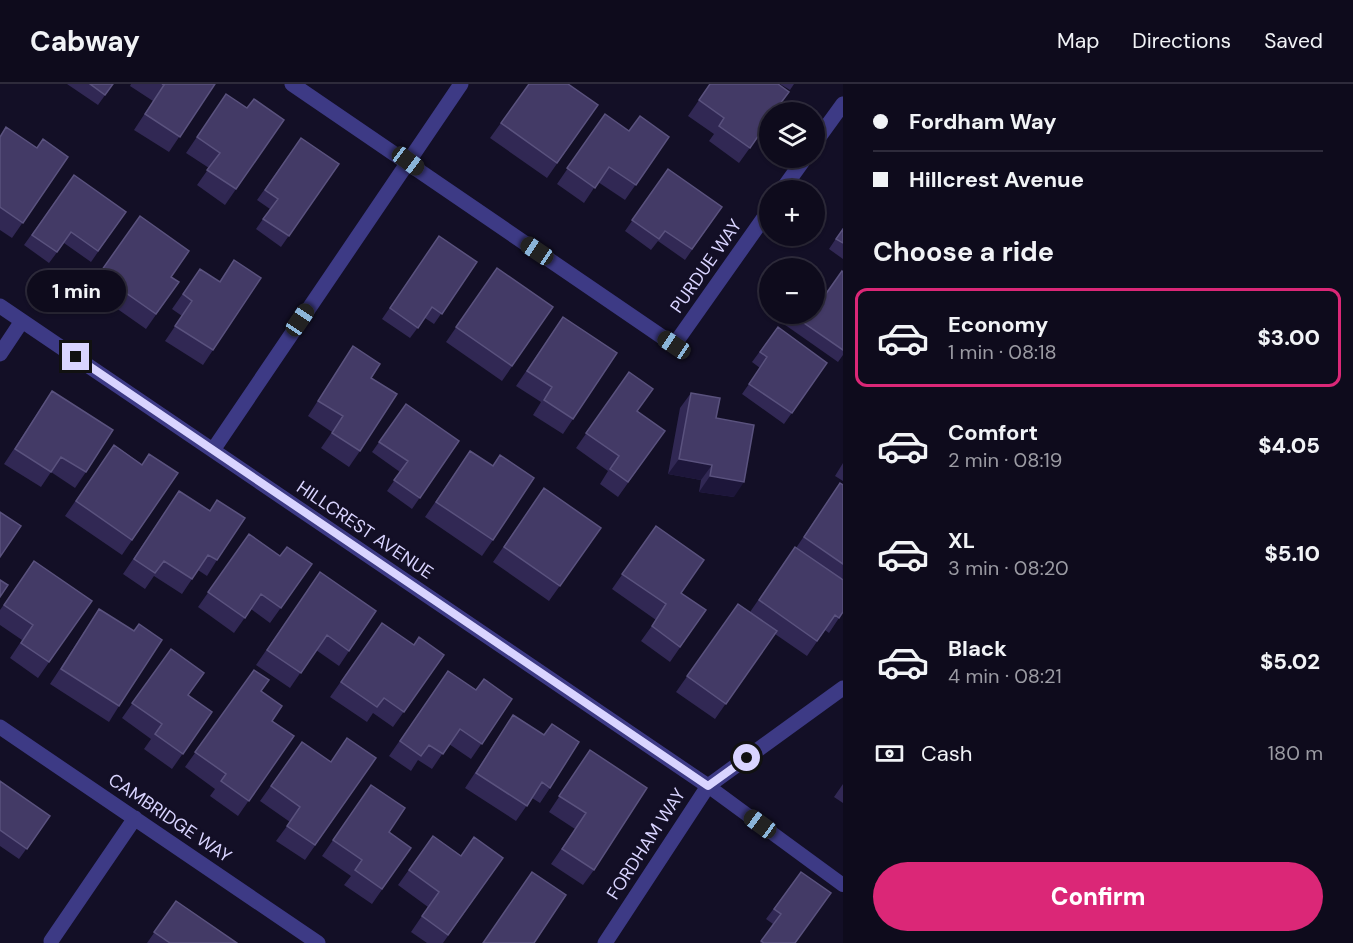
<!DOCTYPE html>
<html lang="en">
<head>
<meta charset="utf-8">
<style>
	:root { --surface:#0e0b1c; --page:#171425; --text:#f1f3f6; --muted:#9b9ba3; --line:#2e2b3b; --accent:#db2777 }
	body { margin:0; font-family:"DM Sans",sans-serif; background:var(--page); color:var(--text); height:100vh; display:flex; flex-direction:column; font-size:22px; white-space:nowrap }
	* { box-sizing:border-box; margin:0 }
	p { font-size:20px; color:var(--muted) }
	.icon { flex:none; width:33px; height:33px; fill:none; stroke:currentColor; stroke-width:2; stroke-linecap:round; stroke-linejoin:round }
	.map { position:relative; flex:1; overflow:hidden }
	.side { display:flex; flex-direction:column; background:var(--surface); width:510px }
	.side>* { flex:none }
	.top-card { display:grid; align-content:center; height:132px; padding:0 30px; background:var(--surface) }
	.buttons { position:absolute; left:759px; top:18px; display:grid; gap:12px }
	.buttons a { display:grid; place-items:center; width:66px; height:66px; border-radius:50%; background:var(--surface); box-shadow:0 2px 4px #0004,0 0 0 2px var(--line); font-size:30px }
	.end { position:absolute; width:27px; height:27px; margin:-14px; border:8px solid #d9d4ff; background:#111; box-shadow:0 0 0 3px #111 }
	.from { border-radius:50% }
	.bubble { position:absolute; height:42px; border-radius:21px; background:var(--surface); box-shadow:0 2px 4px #0004,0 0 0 2px var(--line); font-size:20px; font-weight:800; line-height:42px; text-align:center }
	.car { position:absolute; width:18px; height:36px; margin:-18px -9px; border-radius:8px; box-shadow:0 0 4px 2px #0007; background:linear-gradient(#222 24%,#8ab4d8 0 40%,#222 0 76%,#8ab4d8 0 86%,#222 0) }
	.top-card b { display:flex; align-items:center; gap:21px; height:57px; font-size:22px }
	.top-card b+b { border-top:2px solid var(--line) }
	.top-card i { width:15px; height:15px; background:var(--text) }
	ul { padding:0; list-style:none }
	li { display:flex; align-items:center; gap:18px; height:99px; margin:0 12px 9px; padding:0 18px; border:3px solid transparent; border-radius:12px }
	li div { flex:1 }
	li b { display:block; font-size:22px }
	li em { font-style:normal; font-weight:800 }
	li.on { border-color:var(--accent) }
	li>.icon { width:54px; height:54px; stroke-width:1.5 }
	h2 { padding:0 30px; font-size:27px; line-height:72px }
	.pay { display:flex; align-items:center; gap:15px; height:66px; padding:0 30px; font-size:22px }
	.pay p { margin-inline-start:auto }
	.action { display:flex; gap:12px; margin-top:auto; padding:12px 30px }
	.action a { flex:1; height:69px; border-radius:36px; background:var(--accent); color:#fff; font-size:24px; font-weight:800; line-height:69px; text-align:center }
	header { display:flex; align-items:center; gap:36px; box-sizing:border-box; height:84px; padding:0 30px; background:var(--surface); border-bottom:2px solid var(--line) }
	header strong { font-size:28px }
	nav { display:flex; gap:33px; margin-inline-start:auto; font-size:21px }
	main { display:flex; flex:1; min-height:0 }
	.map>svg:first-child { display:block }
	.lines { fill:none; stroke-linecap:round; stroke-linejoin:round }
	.lane { stroke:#3d3a85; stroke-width:14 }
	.street { stroke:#3d3a85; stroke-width:15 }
	.wall { fill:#312854 }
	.shaded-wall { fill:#1d163a }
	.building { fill:#433a66; stroke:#5a527e; stroke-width:1.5 }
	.route { stroke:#d9d4ff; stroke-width:8 }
	.labels { text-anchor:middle; stroke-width:5; stroke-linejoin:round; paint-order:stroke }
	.street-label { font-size:18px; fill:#d9d4ff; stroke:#130f26 }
</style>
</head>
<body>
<header>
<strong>Cabway</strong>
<nav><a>Map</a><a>Directions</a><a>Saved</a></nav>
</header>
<main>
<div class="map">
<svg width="843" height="859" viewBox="0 0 843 859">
	<rect width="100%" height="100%" fill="#130f26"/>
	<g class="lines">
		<path class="lane" d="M 708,702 L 843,801"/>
		<path class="street" d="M 292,0 L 674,261 L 770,125
			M 814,60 L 843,20
			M 782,106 L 805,74
			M 0,222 L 708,702
			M 0,270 L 22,237
			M 213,366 L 461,0
			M 0,643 L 318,859
			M 51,857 L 135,734
			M 605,859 L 708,702 L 843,604"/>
	</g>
	<path class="wall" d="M 67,0 L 113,0 L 98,21 Z
		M 131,0 L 215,0 L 169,68 L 134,46 L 153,17 L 130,2 Z
		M 529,0 L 598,21 L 547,94 L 490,54 Z
		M 710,0 L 770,36 L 739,79 L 709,57 L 714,50 L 688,32 Z
		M 780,0 L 794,0 L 790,6 Z
		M 226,10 L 247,24 L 284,36 L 225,121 L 197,101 L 209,84 L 186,69 Z
		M 605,30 L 629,47 L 669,53 L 625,116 L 598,98 L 584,119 L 557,100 Z
		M 0,53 L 68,73 L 12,154 L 0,146 Z
		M 301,54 L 339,80 L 281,163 L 256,145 L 270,125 L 257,116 Z
		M 668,85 L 722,123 L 685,176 L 658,157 L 651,166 L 625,147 Z
		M 74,91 L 126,128 L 91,178 L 64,159 L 49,179 L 24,161 Z
		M 140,132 L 171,193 L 179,198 L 146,245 L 89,205 Z
		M 843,144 L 843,175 L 829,165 Z
		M 439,152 L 477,178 L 434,240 L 425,234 L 410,254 L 382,235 Z
		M 234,176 L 213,266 L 203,281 L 165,257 L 182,232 L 172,225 L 200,185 L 219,198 Z
		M 497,184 L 553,223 L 502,297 L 446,258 Z
		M 843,188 L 843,271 L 838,278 L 781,238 L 787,230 L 814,230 L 823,214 Z
		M 563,233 L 573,335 L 563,350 L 533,331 L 541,318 L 516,302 Z
		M 778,243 L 827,279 L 784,340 L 742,310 L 760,284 L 752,278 Z
		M 353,262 L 371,294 L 360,367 L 349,383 L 321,364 L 332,348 L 308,332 Z
		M 629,288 L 637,327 L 665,347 L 618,413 L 600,400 L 608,387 L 576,364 Z
		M 52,307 L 86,388 L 75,404 L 51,388 L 41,403 L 4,380 Z
		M 691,309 L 734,413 L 699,408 L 701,396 L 668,390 L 680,324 Z
		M 406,320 L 459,357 L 412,425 L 387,407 L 400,388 L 372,368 Z
		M 114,361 L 142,380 L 178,389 L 122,471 L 65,432 Z
		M 470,367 L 492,382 L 500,371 L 493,456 L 482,472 L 425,433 Z
		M 843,379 L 843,397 L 835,392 Z
		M 840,399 L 843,401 L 843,528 L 829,549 L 825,546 L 807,572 L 775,550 L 715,635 L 676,608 L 738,520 L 750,528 L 795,463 L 796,464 Z
		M 544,404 L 601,444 L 549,517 L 493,478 Z
		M 179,407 L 217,476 L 207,492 L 198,486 L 182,510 L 154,492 L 145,505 L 123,490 Z
		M 656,442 L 681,509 L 706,526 L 670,578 L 641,557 L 656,536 L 612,505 Z
		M 249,450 L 280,472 L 312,480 L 270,539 L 251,525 L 234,549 L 198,523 Z
		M 34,477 L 92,517 L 38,594 L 10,574 L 22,556 L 0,541 L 0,526 Z
		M 320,488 L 376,527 L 339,582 L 316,566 L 290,604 L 256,581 Z
		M 99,525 L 119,622 L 109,638 L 50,600 Z
		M 382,539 L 414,561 L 444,571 L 393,643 L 373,629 L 367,638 L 330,613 Z
		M 171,565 L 188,611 L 212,628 L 172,685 L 144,665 L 151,655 L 122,634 Z
		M 254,586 L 272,637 L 294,652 L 238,732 L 210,712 L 215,705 L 185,683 Z
		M 448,587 L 476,606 L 512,615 L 471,675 L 449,660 L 432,685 L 418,676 L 411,687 L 389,672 Z
		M 513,631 L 550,704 L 540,719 L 532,714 L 516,737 L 465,704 Z
		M 302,658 L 331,678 L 376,674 L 305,776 L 276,757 L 290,738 L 260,717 Z
		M 590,666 L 594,786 L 583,801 L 551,780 L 575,745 L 549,728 Z
		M 0,697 L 50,732 L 19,775 L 0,762 Z
		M 843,700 L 843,719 L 834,713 Z
		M 371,701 L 389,748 L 411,764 L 372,820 L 344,801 L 351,792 L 322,772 Z
		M 433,752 L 461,772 L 503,774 L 443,859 L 427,859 L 411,848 L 428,823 L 398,801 Z
		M 801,788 L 795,859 L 760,859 L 773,840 L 766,835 Z
		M 176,817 L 237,859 L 147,859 Z"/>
	<path class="shaded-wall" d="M 679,375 L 712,381 L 701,396 L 668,390 Z
		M 710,392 L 744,398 L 734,413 L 699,408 Z"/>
	<path class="building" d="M 90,0 L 113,0 L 105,11 Z
		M 162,0 L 215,0 L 180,53 L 145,30 L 164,1 Z
		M 529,0 L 568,0 L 598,21 L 557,79 L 501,39 Z
		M 710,0 L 778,0 L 789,8 L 774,28 L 770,28 L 770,35 L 750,64 L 719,42 L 724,34 L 699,16 Z
		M 226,10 L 247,24 L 254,15 L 284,36 L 236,105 L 207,86 L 220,69 L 197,53 Z
		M 605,30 L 629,47 L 640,32 L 669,53 L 636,101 L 609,83 L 595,104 L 567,84 Z
		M 6,43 L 37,64 L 43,55 L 68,73 L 23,139 L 0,123 L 0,53 Z
		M 301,54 L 339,80 L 289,152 L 263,135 L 278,115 L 265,106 Z
		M 668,85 L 722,123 L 692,165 L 665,147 L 659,155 L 632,136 Z
		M 74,91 L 126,128 L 98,167 L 71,148 L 57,168 L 32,151 Z
		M 140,132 L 189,167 L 171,193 L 179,198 L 156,230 L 99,190 Z
		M 843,145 L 843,159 L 836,155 Z
		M 439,152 L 477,178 L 442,230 L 432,223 L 418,244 L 390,224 Z
		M 234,176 L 261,194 L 213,266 L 175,242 L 192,217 L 183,210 L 200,185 L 220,198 Z
		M 497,184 L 553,223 L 512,282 L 456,243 Z
		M 842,187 L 843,188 L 843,266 L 791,230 L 814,230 L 814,208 L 823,214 Z
		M 563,233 L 617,269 L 573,335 L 544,316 L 552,303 L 527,287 Z
		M 778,243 L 827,279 L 792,329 L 749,300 L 767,273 L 760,268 Z
		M 353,262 L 380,280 L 371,294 L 397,310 L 360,367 L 332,349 L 343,332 L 318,317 Z
		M 629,288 L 653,305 L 637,327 L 665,347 L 628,398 L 610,385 L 619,372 L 586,349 Z
		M 52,307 L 113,346 L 86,388 L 61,373 L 51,388 L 15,365 Z
		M 691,309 L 720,314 L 716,334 L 754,341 L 744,398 L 710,392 L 712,381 L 679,375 Z
		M 406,320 L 459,357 L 420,414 L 394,396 L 408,377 L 379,358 Z
		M 114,361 L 142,381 L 149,370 L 178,389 L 132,456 L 76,417 Z
		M 470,367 L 493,382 L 500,371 L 534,394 L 493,456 L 436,418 Z
		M 840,399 L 843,401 L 843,480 L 804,453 Z
		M 544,404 L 601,444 L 560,502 L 504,463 Z
		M 179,407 L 210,427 L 217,416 L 245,434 L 217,476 L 208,471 L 192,495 L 164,477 L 155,489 L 134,475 Z
		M 0,428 L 21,442 L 0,473 Z
		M 656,442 L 704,476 L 681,509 L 706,526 L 680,563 L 652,542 L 666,520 L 622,490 Z
		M 249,450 L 280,472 L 287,463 L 312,480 L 281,524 L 261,510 L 245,534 L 208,508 Z
		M 795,463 L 843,496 L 843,528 L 839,534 L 835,531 L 817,557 L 759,516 Z
		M 34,477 L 92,517 L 49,578 L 21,559 L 33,541 L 4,521 Z
		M 320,488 L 376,527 L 349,567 L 327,551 L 301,589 L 267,566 Z
		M 0,496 L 8,501 L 0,513 Z
		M 738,520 L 777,547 L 726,620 L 687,592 Z
		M 99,525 L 134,547 L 139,540 L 162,556 L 119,622 L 61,585 Z
		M 382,539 L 414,561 L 419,553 L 444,571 L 404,628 L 384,614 L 377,623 L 341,598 Z
		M 171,565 L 204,589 L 188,611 L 212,628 L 183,670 L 155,650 L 162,640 L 132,619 Z
		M 254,586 L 269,596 L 261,607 L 282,622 L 272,637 L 294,652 L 249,717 L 221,697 L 226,690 L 195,668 Z
		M 448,587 L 476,606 L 484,595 L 512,615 L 482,660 L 460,645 L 443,670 L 429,661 L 421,672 L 400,657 Z
		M 513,631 L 544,651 L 552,640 L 579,658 L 550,704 L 542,698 L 527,722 L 476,689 Z
		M 347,654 L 376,674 L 315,761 L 287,742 L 300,723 L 271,702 L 302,658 L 331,678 Z
		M 590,666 L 647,704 L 594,786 L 562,765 L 586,729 L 559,712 Z
		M 0,697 L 50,732 L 27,765 L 0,746 Z
		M 371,701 L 405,724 L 389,748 L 411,764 L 382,805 L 355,786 L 362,776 L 333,756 Z
		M 433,752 L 461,772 L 474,753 L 503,774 L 448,851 L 422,832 L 439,808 L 409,786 Z
		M 532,788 L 566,811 L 534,859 L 483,859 Z
		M 801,788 L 831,809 L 795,859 L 764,859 L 761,857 L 781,830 L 774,825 Z
		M 176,817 L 237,859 L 170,859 L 154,848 Z"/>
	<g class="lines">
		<path class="route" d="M 76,273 L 708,702 L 747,674"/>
	</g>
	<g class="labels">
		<g class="street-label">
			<text transform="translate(706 182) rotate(-55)" y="6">PURDUE WAY</text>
			<text transform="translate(365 446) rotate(34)" y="6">HILLCREST AVENUE</text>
			<text transform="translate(170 734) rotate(34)" y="6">CAMBRIDGE WAY</text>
			<text transform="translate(646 760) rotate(-57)" y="6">FORDHAM WAY</text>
		</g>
	</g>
</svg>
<div class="buttons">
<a><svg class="icon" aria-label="layers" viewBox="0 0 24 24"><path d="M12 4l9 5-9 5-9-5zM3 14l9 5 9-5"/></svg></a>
<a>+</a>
<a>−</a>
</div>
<i class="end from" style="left:747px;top:674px"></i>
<i class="end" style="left:76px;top:273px"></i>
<div class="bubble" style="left:27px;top:186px;width:99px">1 min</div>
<i class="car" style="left:408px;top:77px;rotate:127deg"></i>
<i class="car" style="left:537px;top:167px;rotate:304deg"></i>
<i class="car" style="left:300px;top:236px;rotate:34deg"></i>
<i class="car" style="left:674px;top:261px;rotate:304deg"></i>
<i class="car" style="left:760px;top:740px;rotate:306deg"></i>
</div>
<section class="side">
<div class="top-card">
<b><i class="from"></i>Fordham Way</b>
<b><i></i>Hillcrest Avenue</b>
</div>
<h2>Choose a ride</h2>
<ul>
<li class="on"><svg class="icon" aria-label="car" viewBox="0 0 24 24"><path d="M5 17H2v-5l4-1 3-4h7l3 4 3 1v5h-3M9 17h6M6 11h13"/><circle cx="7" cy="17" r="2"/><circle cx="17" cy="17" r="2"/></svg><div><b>Economy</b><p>1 min · 08:18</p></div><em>$3.00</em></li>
<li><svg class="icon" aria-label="car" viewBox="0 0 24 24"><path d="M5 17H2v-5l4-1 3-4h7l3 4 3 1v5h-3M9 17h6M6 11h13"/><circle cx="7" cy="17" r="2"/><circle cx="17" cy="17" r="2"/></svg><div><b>Comfort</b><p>2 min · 08:19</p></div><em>$4.05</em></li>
<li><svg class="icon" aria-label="car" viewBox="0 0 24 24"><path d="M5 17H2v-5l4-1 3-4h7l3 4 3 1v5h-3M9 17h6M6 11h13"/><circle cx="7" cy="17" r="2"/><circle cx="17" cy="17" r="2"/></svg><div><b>XL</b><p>3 min · 08:20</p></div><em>$5.10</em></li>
<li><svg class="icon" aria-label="car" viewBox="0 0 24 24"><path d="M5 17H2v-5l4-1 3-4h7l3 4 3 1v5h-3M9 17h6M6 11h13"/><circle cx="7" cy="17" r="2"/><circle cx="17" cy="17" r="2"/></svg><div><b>Black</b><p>4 min · 08:21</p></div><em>$5.02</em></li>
</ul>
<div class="pay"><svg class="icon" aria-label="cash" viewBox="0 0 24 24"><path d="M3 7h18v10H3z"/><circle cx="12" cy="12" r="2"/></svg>Cash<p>180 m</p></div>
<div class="action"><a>Confirm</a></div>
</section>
</main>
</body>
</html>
